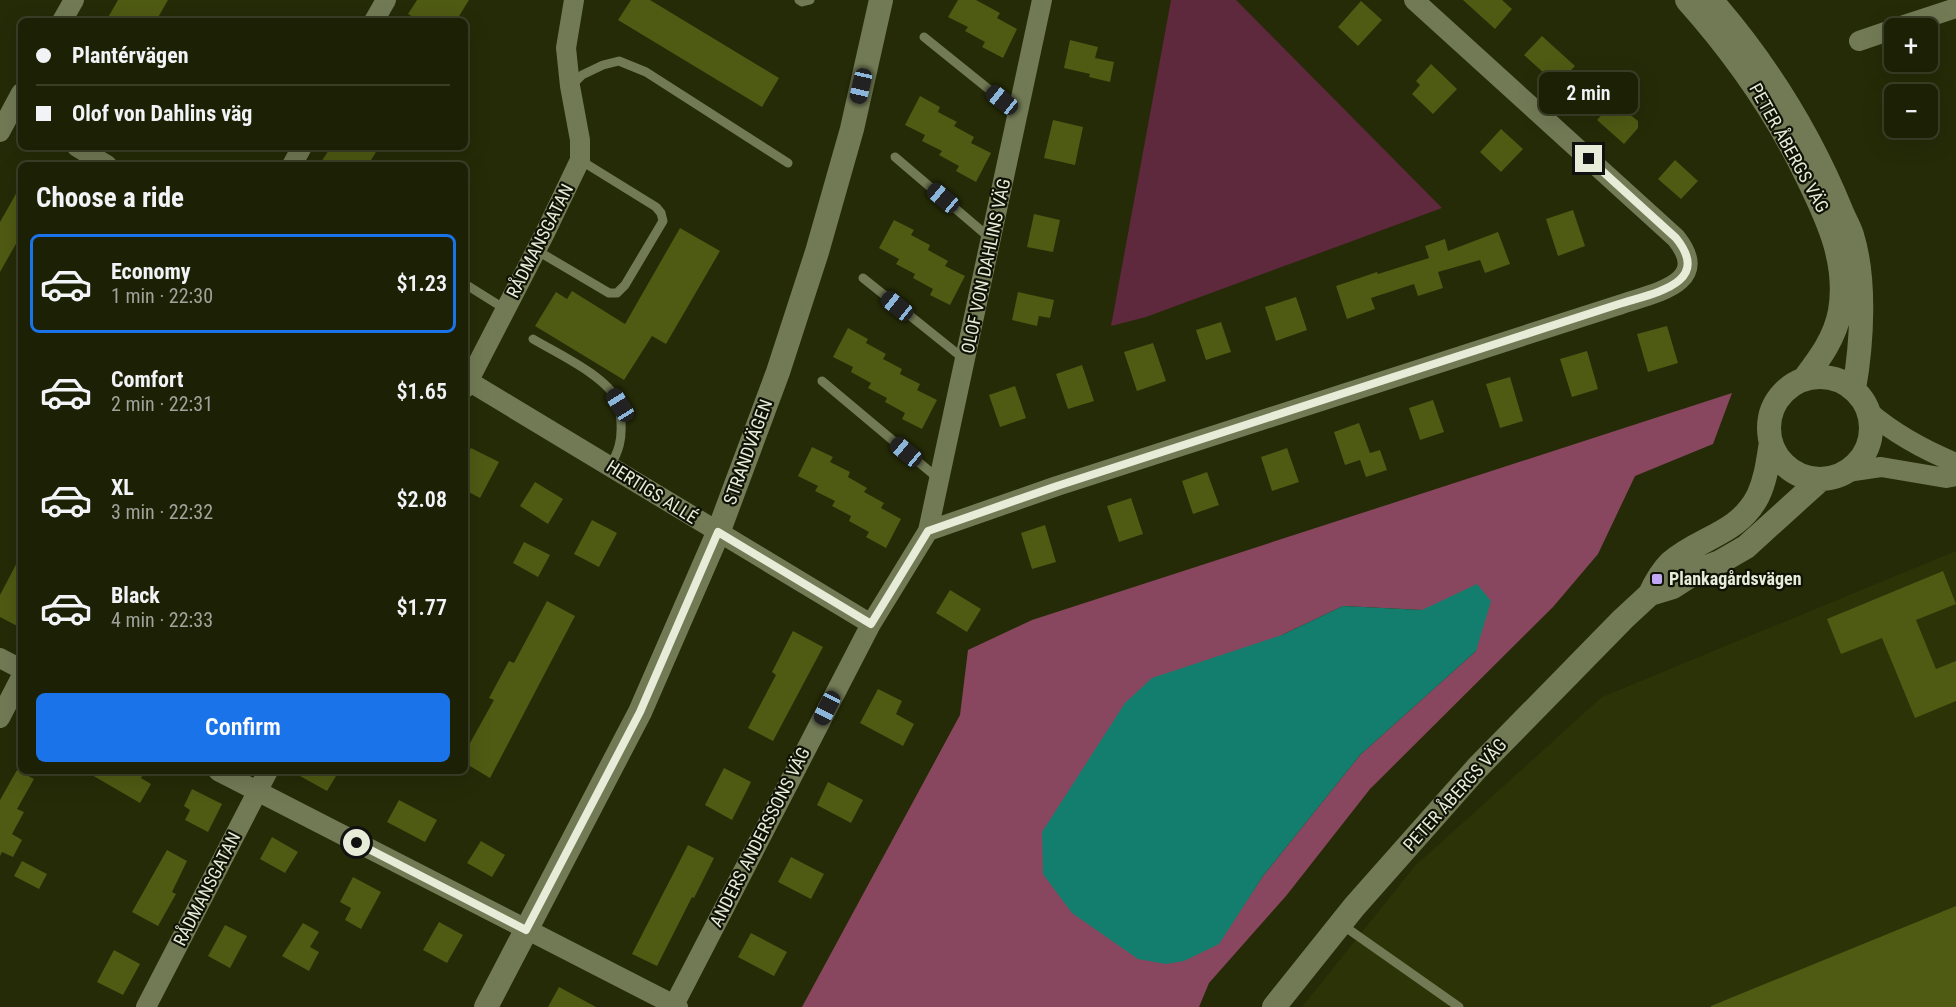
<!DOCTYPE html>
<html lang="en">
<head>
<meta charset="utf-8">
<style>
	:root { --surface:#1c2005; --page:#25280f; --text:#f1f3f6; --muted:#a0a39a; --line:#3a3e27; --accent:#1a73e8 }
	body { margin:0; font-family:"Roboto Condensed",sans-serif; background:var(--page); color:var(--text); height:100vh; display:flex; flex-direction:column; font-size:22px; white-space:nowrap }
	* { box-sizing:border-box; margin:0 }
	p { font-size:20px; color:var(--muted) }
	.icon { flex:none; width:33px; height:33px; fill:none; stroke:currentColor; stroke-width:2; stroke-linecap:round; stroke-linejoin:round }
	.map { position:relative; flex:1; overflow:hidden }
	.drawer { position:absolute; left:18px; top:162px; width:450px; height:612px; display:flex; flex-direction:column; background:var(--surface); border-radius:9px; box-shadow:0 6px 24px #0002,0 0 0 2px var(--line) }
	.drawer>* { flex:none }
	.banner { position:absolute; left:18px; top:18px; width:450px; height:132px; border-radius:9px; box-shadow:0 6px 24px #0002,0 0 0 2px var(--line); display:grid; align-content:center; height:132px; padding:0 18px; background:var(--surface) }
	.controls { position:absolute; left:1884px; top:18px; display:grid; gap:12px }
	.controls a { display:grid; place-items:center; width:54px; height:54px; border-radius:9px; background:var(--surface); box-shadow:0 6px 24px #0002,0 0 0 2px var(--line); font-size:30px }
	.end { position:absolute; width:27px; height:27px; margin:-14px; border:8px solid #e7ecd8; background:#111; box-shadow:0 0 0 3px #111 }
	.from { border-radius:50% }
	.bubble { position:absolute; height:42px; border-radius:9px; background:var(--surface); box-shadow:0 6px 24px #0002,0 0 0 2px var(--line); font-size:20px; font-weight:600; line-height:42px; text-align:center }
	.car { position:absolute; width:18px; height:36px; margin:-18px -9px; border-radius:8px; box-shadow:0 0 4px 2px #0007; background:linear-gradient(#222 24%,#8ab4d8 0 40%,#222 0 76%,#8ab4d8 0 86%,#222 0) }
	.banner b { display:flex; align-items:center; gap:21px; height:57px; font-size:22px }
	.banner b+b { border-top:2px solid var(--line) }
	.banner i { width:15px; height:15px; background:var(--text) }
	ul { padding:0; list-style:none }
	li { display:flex; align-items:center; gap:18px; height:99px; margin:0 12px 9px; padding:0 6px; border:3px solid transparent; border-radius:9px }
	li div { flex:1 }
	li b { display:block; font-size:22px }
	li em { font-style:normal; font-weight:600 }
	li.on { border-color:var(--accent) }
	li>.icon { width:54px; height:54px; stroke-width:1.5 }
	h2 { padding:0 18px; font-size:27px; line-height:72px }
	.button { display:flex; gap:12px; margin-top:auto; padding:12px 18px }
	.button a { flex:1; height:69px; border-radius:9px; background:var(--accent); color:#fff; font-size:24px; font-weight:600; line-height:69px; text-align:center }
	.map>svg:first-child { display:block }
	.built { fill:#2c3306 }
	.green { fill:#5e283d }
	.forest { fill:#88475e; fill-rule:evenodd }
	.water { fill:#137e6d }
	.building { fill:#4f5a13 }
	.lines { fill:none; stroke-linecap:round; stroke-linejoin:round }
	.service { stroke:#727a55; stroke-width:9 }
	.minor { stroke:#727a55; stroke-width:20 }
	.tertiary { stroke:#727a55; stroke-width:24 }
	.route { stroke:#e7ecd8; stroke-width:8 }
	.poi-dot { fill:#c0a8f4; stroke:#0f1205; stroke-width:2 }
	.labels { text-anchor:middle; stroke-width:4.5; stroke-linejoin:round; paint-order:stroke }
	.street-label { font-size:18px; fill:#e7ecd8; stroke:#0f1205 }
	.poi-label { font-size:18px; font-weight:bold; fill:#e7ecd8; stroke:#0f1205; text-anchor:start }
</style>
</head>
<body>
<div class="map">
<svg width="1956" height="1007" viewBox="0 0 1956 1007">
	<rect width="100%" height="100%" fill="#252b07"/>
	<path class="built" d="M 1956,551 L 1956,1007 L 1302,1007 L 1415,866 L 1602,697 Z"/>
	<path class="green" d="M 1171,0 L 1236,0 L 1442,208 L 1146,317 L 1111,326 Z"/>
	<path class="forest" d="M 1732,393 L 1713,444 L 1635,476 L 1598,554 L 1553,607 L 1370,789 L 1286,896 L 1209,983 L 1199,1007 L 802,1007 L 960,715 L 968,650 L 1032,620 ZM 1343,606 L 1422,610 L 1476,651 L 1360,755 L 1263,876 L 1218,944 L 1282,635 Z"/>
	<path class="water" d="M 1477,584 L 1491,601 L 1476,651 L 1360,755 L 1263,876 L 1219,944 L 1184,961 L 1166,964 L 1138,959 L 1072,913 L 1043,874 L 1042,832 L 1125,703 L 1152,678 L 1282,635 L 1343,606 L 1422,610 Z"/>
	<path class="building" d="M 118,0 L 168,0 L 156,21 L 106,21 Z
		M 417,0 L 469,0 L 456,21 L 420,21 L 408,14 Z
		M 631,0 L 650,0 L 779,78 L 762,107 L 618,20 Z
		M 958,0 L 976,0 L 1000,13 L 997,18 L 1017,29 L 1003,58 L 982,47 L 985,42 L 965,31 L 968,27 L 948,17 Z
		M 1463,0 L 1502,0 L 1512,9 L 1495,29 Z
		M 1361,1 L 1382,20 L 1358,46 L 1338,27 Z
		M 1542,36 L 1575,66 L 1557,85 L 1524,55 Z
		M 1070,40 L 1098,47 L 1095,58 L 1114,62 L 1110,82 L 1089,77 L 1090,74 L 1064,68 Z
		M 1431,64 L 1457,89 L 1433,114 L 1412,94 L 1420,85 L 1416,81 Z
		M 1612,91 L 1628,104 L 1624,110 L 1638,121 L 1638,128 L 1624,144 L 1597,120 L 1607,109 L 1601,104 Z
		M 920,96 L 940,107 L 938,112 L 957,122 L 954,126 L 974,137 L 971,143 L 991,153 L 976,182 L 956,171 L 959,166 L 939,155 L 942,151 L 922,141 L 925,135 L 905,125 Z
		M 1053,120 L 1083,127 L 1075,165 L 1044,158 Z
		M 1501,129 L 1523,149 L 1501,172 L 1480,152 Z
		M 331,147 L 379,147 L 368,165 L 319,165 Z
		M 1675,160 L 1698,181 L 1681,199 L 1658,179 Z
		M 21,185 L 21,235 L 0,272 L 0,222 Z
		M 1573,210 L 1585,246 L 1558,256 L 1546,219 Z
		M 1034,214 L 1060,220 L 1053,252 L 1027,247 Z
		M 894,220 L 914,230 L 911,235 L 930,245 L 928,250 L 948,261 L 945,266 L 965,276 L 950,305 L 930,295 L 933,289 L 913,278 L 915,274 L 896,264 L 899,259 L 879,248 Z
		M 680,228 L 720,251 L 666,344 L 652,336 L 624,380 L 535,326 L 556,292 L 567,299 L 572,291 L 625,324 Z
		M 1498,232 L 1510,264 L 1485,273 L 1480,260 L 1438,272 L 1443,288 L 1418,296 L 1414,284 L 1371,298 L 1375,309 L 1347,319 L 1336,286 L 1377,272 L 1378,274 L 1429,258 L 1425,246 L 1445,239 L 1448,251 Z
		M 1018,292 L 1054,300 L 1050,318 L 1039,316 L 1037,326 L 1012,320 Z
		M 1296,297 L 1307,330 L 1276,341 L 1265,307 Z
		M 1221,322 L 1231,352 L 1206,360 L 1196,330 Z
		M 1667,326 L 1678,363 L 1648,372 L 1637,334 Z
		M 848,328 L 868,339 L 866,343 L 886,354 L 883,359 L 902,369 L 900,374 L 920,384 L 917,390 L 937,400 L 922,429 L 902,419 L 905,413 L 885,402 L 887,398 L 868,388 L 871,383 L 851,372 L 853,367 L 833,357 Z
		M 1153,343 L 1166,381 L 1137,391 L 1124,352 Z
		M 1587,351 L 1598,389 L 1572,397 L 1560,359 Z
		M 1082,365 L 1094,401 L 1068,409 L 1056,374 Z
		M 1510,377 L 1523,421 L 1500,428 L 1486,384 Z
		M 1015,386 L 1026,418 L 1000,427 L 989,395 Z
		M 1433,400 L 1444,432 L 1420,440 L 1409,408 Z
		M 1359,423 L 1370,453 L 1380,450 L 1387,470 L 1366,477 L 1360,460 L 1345,465 L 1334,432 Z
		M 812,447 L 833,457 L 830,462 L 850,472 L 848,477 L 867,488 L 864,492 L 884,503 L 881,508 L 901,519 L 886,548 L 866,537 L 869,532 L 849,521 L 851,516 L 832,506 L 835,501 L 815,491 L 818,486 L 798,476 Z
		M 471,448 L 499,462 L 480,498 L 465,490 L 465,460 Z
		M 1287,448 L 1299,482 L 1272,491 L 1261,457 Z
		M 1207,472 L 1219,505 L 1193,514 L 1182,481 Z
		M 535,482 L 563,499 L 548,524 L 520,506 Z
		M 1131,498 L 1143,534 L 1119,542 L 1107,506 Z
		M 592,520 L 617,533 L 599,567 L 574,554 Z
		M 1045,525 L 1056,562 L 1032,569 L 1021,533 Z
		M 524,542 L 550,555 L 538,577 L 513,563 Z
		M 21,555 L 21,628 L 0,617 L 0,595 Z
		M 1943,571 L 1956,604 L 1916,620 L 1936,669 L 1956,661 L 1956,701 L 1915,718 L 1882,638 L 1841,654 L 1827,619 Z
		M 950,590 L 981,609 L 967,632 L 936,613 Z
		M 547,601 L 575,616 L 490,778 L 465,763 L 465,752 L 494,700 L 489,698 L 509,661 L 514,663 Z
		M 793,631 L 823,647 L 773,741 L 748,728 L 776,675 L 772,672 Z
		M 878,689 L 902,701 L 896,714 L 914,724 L 903,746 L 860,723 Z
		M 724,768 L 751,782 L 732,820 L 705,805 Z
		M 17,770 L 34,779 L 17,809 L 24,812 L 12,834 L 22,840 L 13,857 L 2,852 L 0,856 L 0,800 Z
		M 85,771 L 145,771 L 141,778 L 151,784 L 140,803 Z
		M 291,771 L 339,771 L 327,791 Z
		M 828,782 L 863,800 L 851,823 L 817,805 Z
		M 192,789 L 222,804 L 208,832 L 185,820 L 190,810 L 184,806 Z
		M 399,800 L 437,820 L 425,842 L 387,822 Z
		M 272,837 L 298,852 L 285,873 L 260,859 Z
		M 481,841 L 505,855 L 492,877 L 467,863 Z
		M 688,845 L 714,858 L 694,898 L 692,897 L 657,966 L 632,954 Z
		M 167,850 L 187,861 L 172,892 L 176,894 L 158,926 L 132,912 Z
		M 791,857 L 824,874 L 811,899 L 778,882 Z
		M 22,861 L 47,874 L 39,889 L 14,876 Z
		M 353,877 L 381,892 L 361,929 L 345,920 L 351,908 L 340,902 Z
		M 1956,906 L 1956,1007 L 1711,1007 L 1711,1006 Z
		M 439,922 L 463,935 L 447,963 L 423,950 Z
		M 303,923 L 319,932 L 310,947 L 319,952 L 309,971 L 282,956 Z
		M 225,925 L 247,936 L 230,968 L 208,956 Z
		M 751,933 L 787,952 L 774,976 L 738,957 Z
		M 114,950 L 140,964 L 123,995 L 97,982 Z
		M 559,987 L 596,1007 L 548,1007 Z"/>
	<g class="lines">
		<path class="service" d="M 799,0 L 802,2 L 810,0
			M 924,37 L 1017,112
			M 571,86 L 582,75 L 603,65 L 619,61 L 646,72 L 788,163
			M 895,157 L 991,239
			M 536,250 L 609,293 L 617,293 L 625,285 L 663,221 L 661,213 L 656,207 L 580,160
			M 863,278 L 964,359
			M 465,284 L 505,309
			M 533,339 C 558,354 607,376 619,403 C 621,409 620,416 621,422 C 622,440 619,451 610,466
			M 822,381 L 940,480
			M 1341,924 L 1459,1007"/>
		<path class="minor" d="M 62,21 L 74,0
			M 374,21 L 386,0
			M 1895,28 L 1956,8
			M 1859,41 L 1894,29
			M 0,132 L 21,93
			M 77,147 L 107,165
			M 292,165 L 302,147
			M 465,379 L 871,624
			M 465,388 L 545,233 L 580,160 L 580,140 L 570,86 L 566,48 L 574,0
			M 1869,412 C 1895,434 1924,450 1956,463
			M 1847,472 L 1881,467 L 1946,478 L 1956,476
			M 928,531 L 1042,0
			M 0,658 L 21,669
			M 0,718 L 21,677
			M 218,771 L 678,1007
			M 674,1005 L 871,624 L 928,531 L 1057,486 L 1619,305 C 1653,293 1713,284 1676,238 L 1414,0
			M 146,1007 L 268,771"/>
		<path class="tertiary" d="M 1687,0 C 1737,56 1777,113 1809,181 C 1829,222 1848,264 1840,311 C 1835,338 1820,358 1804,379
			M 1711,0 C 1765,62 1810,134 1841,210 C 1844,218 1849,226 1852,235 C 1866,280 1862,343 1854,389
			M1769 428a51 51 0 1 1 102 0a51 51 0 1 1-102 0Z
			M 1650,594 C 1655,583 1661,572 1670,563 C 1699,537 1738,535 1758,496 C 1766,479 1768,461 1771,442
			M 486,1007 L 640,712 L 718,533 L 778,372 L 817,252 L 852,129 L 881,0
			M 1274,1007 L 1354,907 L 1477,768 L 1623,619 L 1650,594 L 1673,587 L 1701,569 L 1720,562 L 1746,547 L 1821,479"/>
	</g>
	<g class="lines">
		<path class="route" d="M 357,843 L 526,930 L 640,712 L 718,532 L 871,624 L 928,531 L 1057,486 L 1619,304 C 1653,293 1713,284 1676,238 L 1589,159"/>
	</g>
	<rect class="poi-dot" x="1651" y="573" width="12" height="12" rx="3"/>
	<g class="labels">
		<g class="street-label">
			<text transform="translate(1789 148) rotate(61)" y="6">PETER ÅBERGS VÄG</text>
			<text transform="translate(540 241) rotate(-63)" y="6">RÅDMANSGATAN</text>
			<text transform="translate(986 266) rotate(-78)" y="6">OLOF VON DAHLINS VÄG</text>
			<text transform="translate(748 452) rotate(-70)" y="6">STRANDVÄGEN</text>
			<text transform="translate(652 492) rotate(32)" y="6">HERTIGS ALLÉ</text>
			<text transform="translate(1455 795) rotate(-48)" y="6">PETER ÅBERGS VÄG</text>
			<text transform="translate(760 837) rotate(-63)" y="6">ANDERS ANDERSSONS VÄG</text>
			<text transform="translate(207 889) rotate(-63)" y="6">RÅDMANSGATAN</text>
		</g>
		<g class="poi-label">
			<text x="1669" y="585">Plankagårdsvägen</text>
		</g>
	</g>
</svg>
<div class="controls">
<a>+</a>
<a>−</a>
</div>
<i class="end from" style="left:357px;top:843px"></i>
<i class="end" style="left:1589px;top:159px"></i>
<div class="bubble" style="left:1539px;top:72px;width:99px">2 min</div>
<i class="car" style="left:861px;top:86px;rotate:193deg"></i>
<i class="car" style="left:1002px;top:100px;rotate:309deg"></i>
<i class="car" style="left:943px;top:198px;rotate:310deg"></i>
<i class="car" style="left:897px;top:306px;rotate:309deg"></i>
<i class="car" style="left:620px;top:405px;rotate:328deg"></i>
<i class="car" style="left:906px;top:452px;rotate:310deg"></i>
<i class="car" style="left:827px;top:708px;rotate:207deg"></i>
<div class="banner">
<b><i class="from"></i>Plantérvägen</b>
<b><i></i>Olof von Dahlins väg</b>
</div>
<section class="drawer">
<h2>Choose a ride</h2>
<ul>
<li class="on"><svg class="icon" aria-label="car" viewBox="0 0 24 24"><path d="M5 17H2v-5l4-1 3-4h7l3 4 3 1v5h-3M9 17h6M6 11h13"/><circle cx="7" cy="17" r="2"/><circle cx="17" cy="17" r="2"/></svg><div><b>Economy</b><p>1 min · 22:30</p></div><em>$1.23</em></li>
<li><svg class="icon" aria-label="car" viewBox="0 0 24 24"><path d="M5 17H2v-5l4-1 3-4h7l3 4 3 1v5h-3M9 17h6M6 11h13"/><circle cx="7" cy="17" r="2"/><circle cx="17" cy="17" r="2"/></svg><div><b>Comfort</b><p>2 min · 22:31</p></div><em>$1.65</em></li>
<li><svg class="icon" aria-label="car" viewBox="0 0 24 24"><path d="M5 17H2v-5l4-1 3-4h7l3 4 3 1v5h-3M9 17h6M6 11h13"/><circle cx="7" cy="17" r="2"/><circle cx="17" cy="17" r="2"/></svg><div><b>XL</b><p>3 min · 22:32</p></div><em>$2.08</em></li>
<li><svg class="icon" aria-label="car" viewBox="0 0 24 24"><path d="M5 17H2v-5l4-1 3-4h7l3 4 3 1v5h-3M9 17h6M6 11h13"/><circle cx="7" cy="17" r="2"/><circle cx="17" cy="17" r="2"/></svg><div><b>Black</b><p>4 min · 22:33</p></div><em>$1.77</em></li>
</ul>
<div class="button"><a>Confirm</a></div>
</section>
</div>
</body>
</html>
